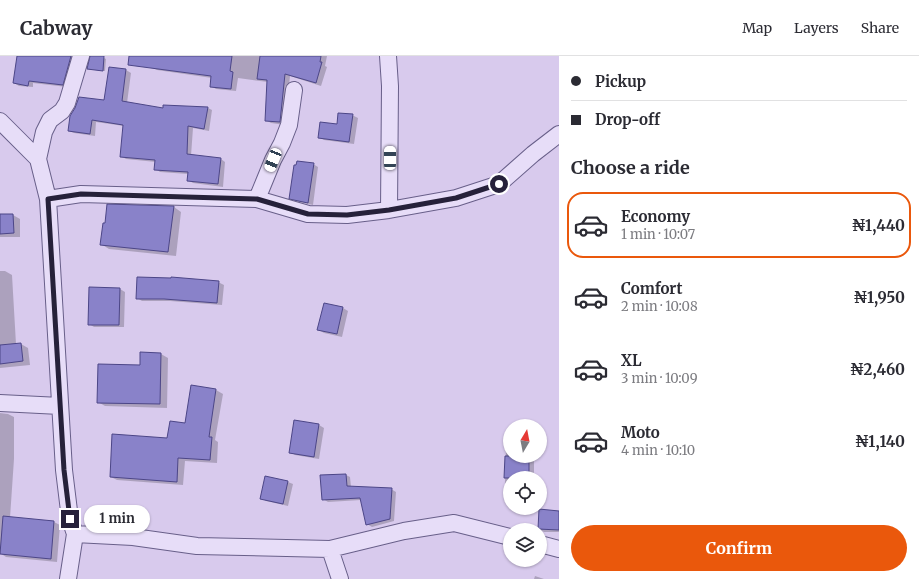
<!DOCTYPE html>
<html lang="en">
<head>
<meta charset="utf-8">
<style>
	:root { --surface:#fff; --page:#f7f7f7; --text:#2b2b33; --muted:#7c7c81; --line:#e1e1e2; --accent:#ea580c }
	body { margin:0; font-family:Merriweather,serif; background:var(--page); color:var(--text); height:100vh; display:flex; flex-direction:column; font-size:15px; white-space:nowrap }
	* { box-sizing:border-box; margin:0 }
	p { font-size:13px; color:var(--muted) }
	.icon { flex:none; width:22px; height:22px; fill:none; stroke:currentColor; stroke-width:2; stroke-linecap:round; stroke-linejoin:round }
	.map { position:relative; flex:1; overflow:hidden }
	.sheet { display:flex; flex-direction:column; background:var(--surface); width:360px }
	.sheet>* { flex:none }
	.guide { display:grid; align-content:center; height:88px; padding:0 12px; background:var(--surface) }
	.needle { width:26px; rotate:10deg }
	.controls { position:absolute; left:503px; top:363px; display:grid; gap:8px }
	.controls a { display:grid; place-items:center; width:44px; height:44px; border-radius:50%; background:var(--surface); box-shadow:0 1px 3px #0004; font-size:20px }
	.end { position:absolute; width:18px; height:18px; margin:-9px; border:5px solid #26213a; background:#fff; box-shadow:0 0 0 2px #fff }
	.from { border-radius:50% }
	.bubble { position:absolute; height:28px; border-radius:14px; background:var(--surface); box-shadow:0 1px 3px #0004; font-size:13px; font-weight:700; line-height:28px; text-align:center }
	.car { position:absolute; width:12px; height:24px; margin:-12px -6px; border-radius:5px; box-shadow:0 0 3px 1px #0007; background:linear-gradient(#fff 24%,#345 0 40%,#fff 0 76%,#345 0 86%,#fff 0) }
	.guide b { display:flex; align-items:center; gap:14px; height:38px; font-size:15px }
	.guide b+b { border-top:1px solid var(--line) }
	.guide i { width:10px; height:10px; background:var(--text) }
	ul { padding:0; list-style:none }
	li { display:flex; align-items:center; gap:12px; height:66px; margin:0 8px 6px; padding:0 4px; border:2px solid transparent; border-radius:16px }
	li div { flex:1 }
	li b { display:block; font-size:15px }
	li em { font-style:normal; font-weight:700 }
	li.selected { border-color:var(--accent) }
	li>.icon { width:36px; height:36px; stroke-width:1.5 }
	h2 { padding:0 12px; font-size:18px; line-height:48px }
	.action { display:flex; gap:8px; margin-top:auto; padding:8px 12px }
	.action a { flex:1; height:46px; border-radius:24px; background:var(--accent); color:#fff; font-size:16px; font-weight:700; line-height:46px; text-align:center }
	header { display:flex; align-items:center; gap:24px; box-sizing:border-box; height:56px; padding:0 20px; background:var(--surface); border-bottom:1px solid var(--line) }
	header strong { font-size:19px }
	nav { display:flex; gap:22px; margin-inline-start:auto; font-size:14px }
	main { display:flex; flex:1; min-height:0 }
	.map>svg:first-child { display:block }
	.shadow { fill:#0003 }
	.building { fill:#8982c9; stroke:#4c4687 }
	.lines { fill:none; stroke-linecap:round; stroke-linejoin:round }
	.minor-casing { stroke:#685f89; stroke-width:18 }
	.minor { stroke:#e7ddf8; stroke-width:16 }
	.route { stroke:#26213a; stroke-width:5 }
</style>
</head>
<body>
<header>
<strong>Cabway</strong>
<nav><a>Map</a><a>Layers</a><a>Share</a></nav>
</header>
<main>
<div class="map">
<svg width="559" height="523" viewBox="0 0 559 523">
	<rect width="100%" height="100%" fill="#d8caed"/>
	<path class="shadow" d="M 18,0 L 75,0 L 67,31 L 33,27 L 33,31 L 19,30 L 14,27 Z
		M 153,0 L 327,0 L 325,10 L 327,11 L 321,30 L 290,20 L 285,69 L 271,67 L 266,64 L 268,26 L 238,22 L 236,35 L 216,33 L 211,30 L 212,22 L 157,14 L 151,11 Z
		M 104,2 L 106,3 L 105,15 L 88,13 Z
		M 110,12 L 126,14 L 131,17 L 127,47 L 163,53 L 208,52 L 212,54 L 209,75 L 193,72 L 191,100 L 221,103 L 225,106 L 223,131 L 193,127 L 188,124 L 188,118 L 160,116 L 156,113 L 156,106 L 126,103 L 121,100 L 124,70 L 96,66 L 95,80 L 74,77 L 69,75 L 105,45 Z
		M 352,59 L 358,62 L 354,88 L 324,84 L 319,81 Z
		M 313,108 L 318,111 L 313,149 L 295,145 L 290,142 Z
		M 174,151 L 181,156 L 176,200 L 109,193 L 101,188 Z
		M 0,159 L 13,159 L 20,163 L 20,181 L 0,181 Z
		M 0,215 L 5,215 L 12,219 L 16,288 L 21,288 L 28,292 L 30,309 L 0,312 Z
		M 218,226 L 224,229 L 222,249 L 170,245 L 142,245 L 137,242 Z
		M 120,233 L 125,236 L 124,271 L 94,271 L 89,268 Z
		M 343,252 L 348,255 L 342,281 L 324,277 L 319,274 Z
		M 161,298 L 168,302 L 167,352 L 105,350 L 98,346 L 141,310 Z
		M 192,330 L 216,334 L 223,338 L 215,384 L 218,386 L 217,407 L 185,405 L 183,429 L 117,424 L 111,421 L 168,383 L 186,368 Z
		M 0,357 L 8,358 L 14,361 L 14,403 L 10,462 L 54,466 L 60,469 L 57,506 L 6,501 L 0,497 Z
		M 295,365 L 319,369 L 324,372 L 319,403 L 295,399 L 290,396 Z
		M 506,395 L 510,395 L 510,400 L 534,400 L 534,422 L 510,422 L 510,430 L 505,427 Z
		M 346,419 L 350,421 L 351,431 L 391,433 L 396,436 L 394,465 L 372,471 L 367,468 L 361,444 L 328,446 L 323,443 Z
		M 288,426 L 293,428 L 288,450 L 266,445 L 261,442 Z
		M 559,456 L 559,476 L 544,476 L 539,473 Z
		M 535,520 L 544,523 L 534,523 Z"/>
	<path class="building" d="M 17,0 L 71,0 L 63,29 L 29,25 L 28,30 L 13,27 Z
		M 90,0 L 104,0 L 103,15 L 87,13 Z
		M 129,0 L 232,0 L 230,15 L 233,16 L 231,33 L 210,31 L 211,20 L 128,9 Z
		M 260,0 L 321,0 L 320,6 L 322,6 L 316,27 L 285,18 L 280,66 L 265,65 L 267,24 L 257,23 Z
		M 109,11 L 126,13 L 122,45 L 163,52 L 163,49 L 208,51 L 204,73 L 188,70 L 187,98 L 221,102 L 218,128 L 187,125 L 188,116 L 154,114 L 155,104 L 120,101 L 123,69 L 92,64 L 90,78 L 68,75 L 70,60 L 75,52 L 79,41 L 104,44 Z
		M 338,57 L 353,58 L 349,86 L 318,82 L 320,66 L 337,68 Z
		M 297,105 L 314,107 L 308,147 L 289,143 L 294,109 L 296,109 Z
		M 107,148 L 174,150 L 168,196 L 100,189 L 103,167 L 105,167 Z
		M 0,158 L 13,158 L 14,177 L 0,178 Z
		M 137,221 L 171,222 L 171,221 L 219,225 L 217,247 L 164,243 L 136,243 Z
		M 89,231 L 120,232 L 119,269 L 88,269 Z
		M 324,247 L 343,251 L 337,278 L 317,274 Z
		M 21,287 L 23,305 L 0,308 L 0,289 Z
		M 140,296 L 161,297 L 160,348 L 97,347 L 98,308 L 140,309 Z
		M 191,329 L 216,333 L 209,381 L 212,381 L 210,404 L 178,402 L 177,426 L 110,421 L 112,378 L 167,382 L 170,365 L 185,367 Z
		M 294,364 L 319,368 L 314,401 L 289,397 Z
		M 505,400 L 529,400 L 529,422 L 504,422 Z
		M 346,418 L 347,430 L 392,432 L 390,463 L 366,469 L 360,442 L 322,444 L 320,419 Z
		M 265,420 L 288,425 L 283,448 L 260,443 Z
		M 539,453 L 559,455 L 559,474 L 538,473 Z
		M 3,460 L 54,465 L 51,503 L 0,498 Z"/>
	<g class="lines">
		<g class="minor-casing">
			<path id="minor" d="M 388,0 L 390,30 L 389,154
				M 0,65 L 38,103 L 48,143 L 64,414 L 70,463 L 75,478 L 68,523
				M 38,103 L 44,76 L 50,64 L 62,55 L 67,47 L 81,0
				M 48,143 L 81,138 L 257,143 L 273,104 L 282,87 L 289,69 L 294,34
				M 257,143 L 308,158 L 347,159 L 389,154 L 456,142 L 499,128 L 533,98 L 559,78
				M 0,347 L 60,350
				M 75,478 L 133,481 L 197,490 L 330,493 L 340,523
				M 540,488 L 559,493
				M 330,493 L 404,475 L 454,467 L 510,481"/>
		</g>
		<use href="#minor" class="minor"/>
	</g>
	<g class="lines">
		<path class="route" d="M 70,463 L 64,414 L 48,143 L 81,138 L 257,143 L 308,158 L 347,159 L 389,154 L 456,142 L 499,128"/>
	</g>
</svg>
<div class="controls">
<a><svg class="needle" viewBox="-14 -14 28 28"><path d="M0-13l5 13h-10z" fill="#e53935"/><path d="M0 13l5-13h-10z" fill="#7c7c81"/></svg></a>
<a><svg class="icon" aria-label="locate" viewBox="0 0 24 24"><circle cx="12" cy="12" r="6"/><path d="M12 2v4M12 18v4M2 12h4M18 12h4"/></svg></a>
<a><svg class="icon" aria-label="layers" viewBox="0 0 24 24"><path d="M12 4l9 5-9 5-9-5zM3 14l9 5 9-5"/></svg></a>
</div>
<i class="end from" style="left:499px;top:128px"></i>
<i class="end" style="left:70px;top:463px"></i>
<div class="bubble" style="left:84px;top:449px;width:66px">1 min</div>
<i class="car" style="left:390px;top:102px;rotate:0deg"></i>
<i class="car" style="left:273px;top:104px;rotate:202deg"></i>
</div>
<section class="sheet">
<div class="guide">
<b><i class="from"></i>Pickup</b>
<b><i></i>Drop-off</b>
</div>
<h2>Choose a ride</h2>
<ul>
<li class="selected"><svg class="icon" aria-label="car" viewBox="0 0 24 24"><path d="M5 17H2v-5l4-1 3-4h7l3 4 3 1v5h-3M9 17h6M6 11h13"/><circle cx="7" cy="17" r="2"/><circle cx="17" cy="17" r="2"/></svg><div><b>Economy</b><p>1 min · 10:07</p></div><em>₦1,440</em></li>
<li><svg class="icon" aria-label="car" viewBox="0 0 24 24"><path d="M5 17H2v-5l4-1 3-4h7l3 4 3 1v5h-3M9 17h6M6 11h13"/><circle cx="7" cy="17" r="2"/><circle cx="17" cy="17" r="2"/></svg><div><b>Comfort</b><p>2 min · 10:08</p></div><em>₦1,950</em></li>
<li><svg class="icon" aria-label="car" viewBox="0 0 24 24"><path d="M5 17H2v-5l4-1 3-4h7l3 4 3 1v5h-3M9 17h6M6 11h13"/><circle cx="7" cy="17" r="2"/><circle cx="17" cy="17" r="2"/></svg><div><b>XL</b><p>3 min · 10:09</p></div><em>₦2,460</em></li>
<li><svg class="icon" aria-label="car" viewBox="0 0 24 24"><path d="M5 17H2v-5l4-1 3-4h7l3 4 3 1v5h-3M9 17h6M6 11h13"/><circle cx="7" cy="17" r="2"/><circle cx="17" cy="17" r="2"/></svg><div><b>Moto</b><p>4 min · 10:10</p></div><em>₦1,140</em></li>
</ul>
<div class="action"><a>Confirm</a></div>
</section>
</main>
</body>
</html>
